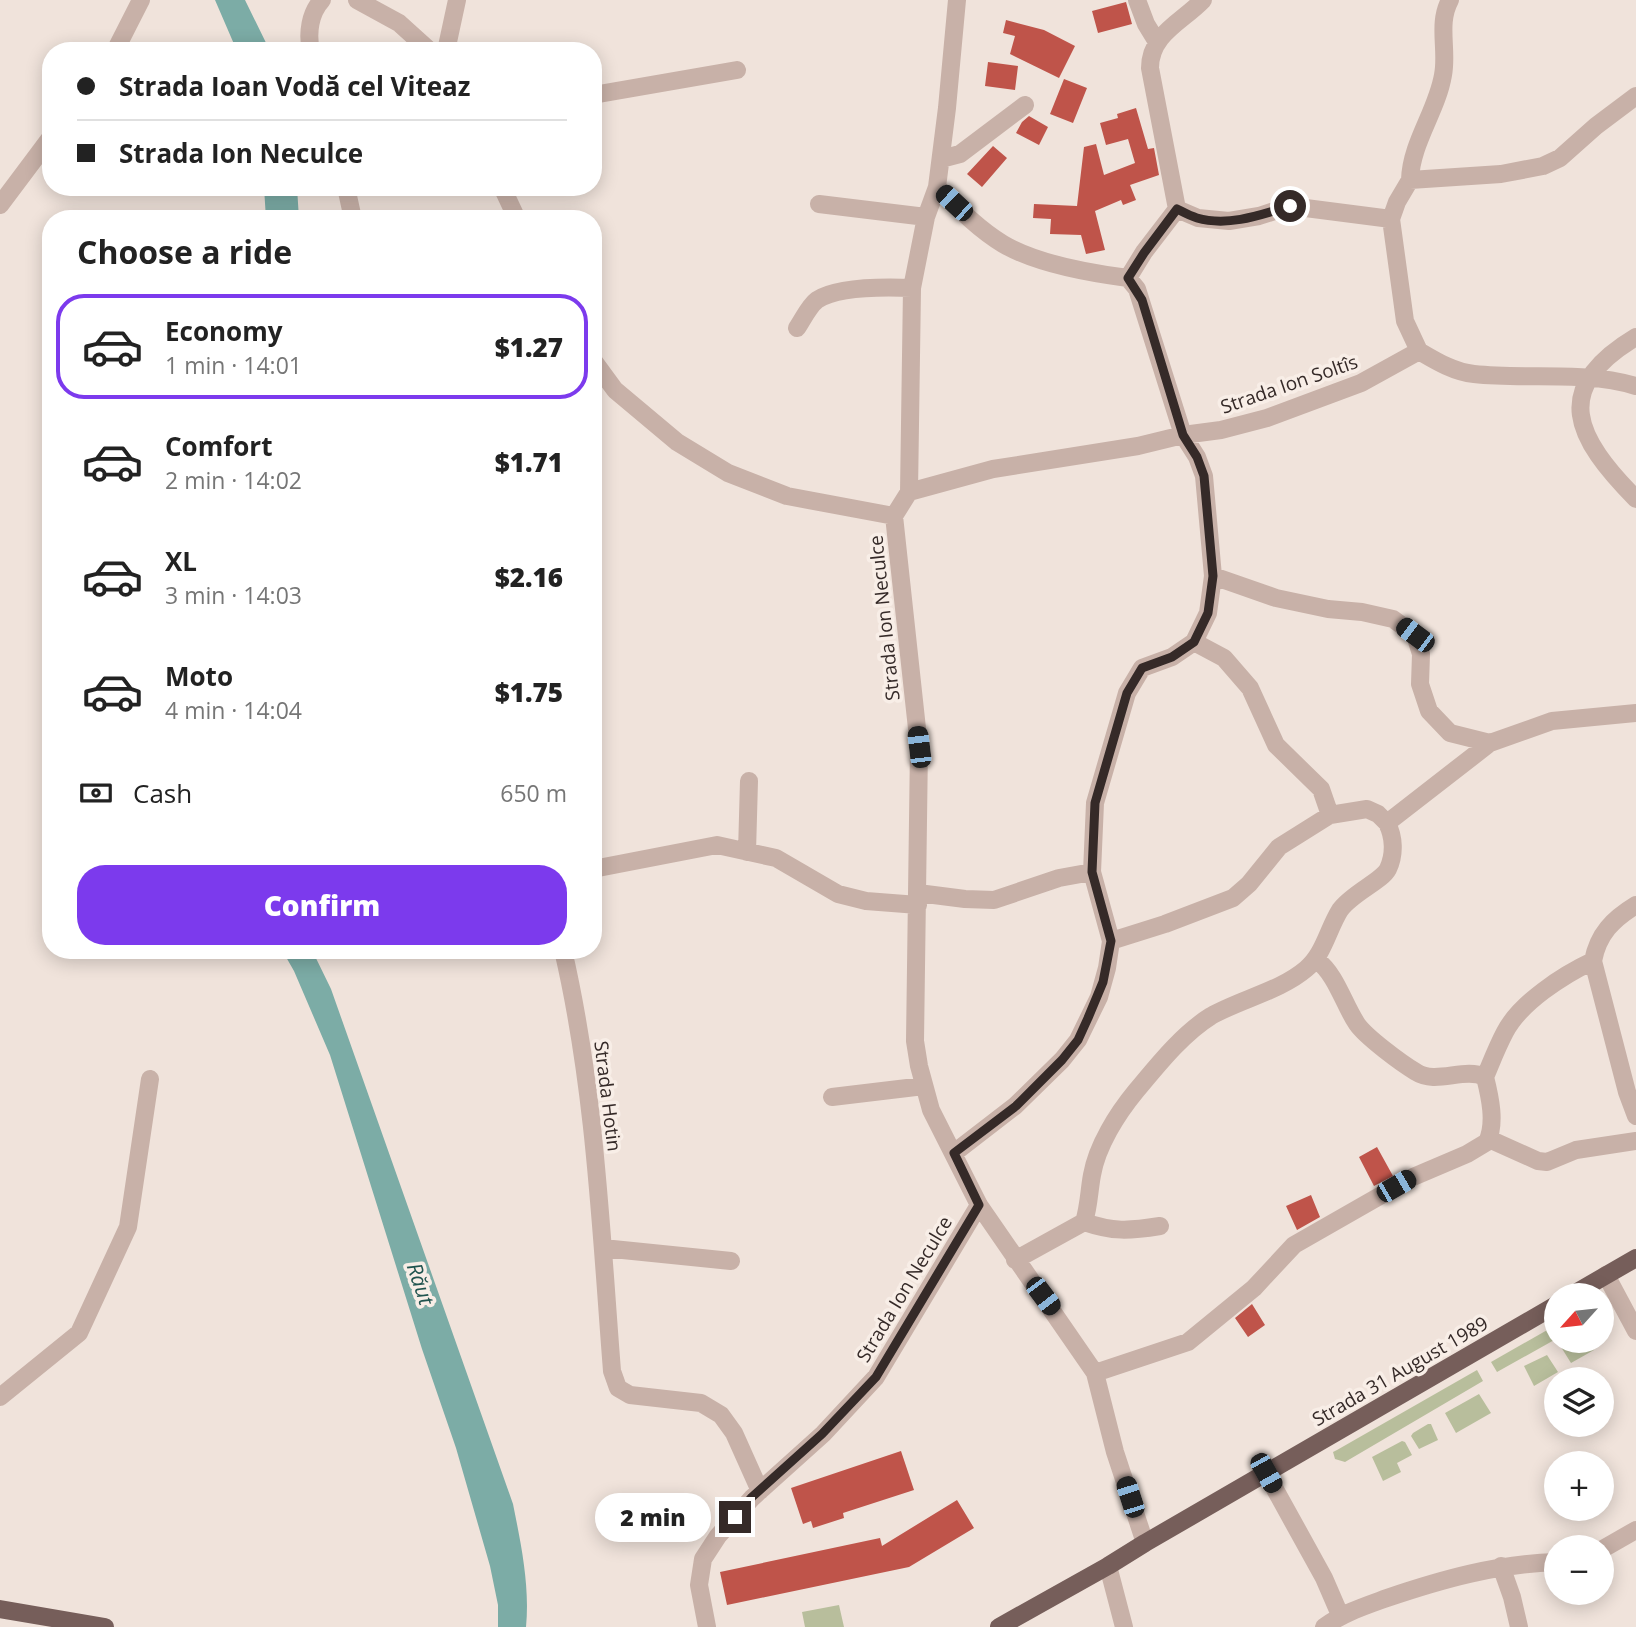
<!DOCTYPE html>
<html lang="en">
<head>
<meta charset="utf-8">
<style>
	:root { --surface:#fff; --page:#f6f6f6; --text:#222; --muted:#767676; --line:#e0e0e0; --accent:#7c3aed }
	body { margin:0; font-family:"Open Sans",sans-serif; background:var(--page); color:var(--text); height:100vh; display:flex; flex-direction:column; font-size:26px; white-space:nowrap }
	* { box-sizing:border-box; margin:0 }
	p { font-size:23px; color:var(--muted) }
	.icon { flex:none; width:38px; height:38px; fill:none; stroke:currentColor; stroke-width:2; stroke-linecap:round; stroke-linejoin:round }
	.map { position:relative; flex:1; overflow:hidden }
	.sheet { position:absolute; left:42px; top:210px; width:560px; height:749px; display:flex; flex-direction:column; background:var(--surface); border-radius:28px; box-shadow:0 4px 18px #0003 }
	.sheet>* { flex:none }
	.banner { position:absolute; left:42px; top:42px; width:560px; height:154px; border-radius:28px; box-shadow:0 4px 18px #0003; display:grid; align-content:center; height:154px; padding:0 35px; background:var(--surface) }
	.needle { width:46px; rotate:243deg }
	.controls { position:absolute; left:1544px; top:1283px; display:grid; gap:14px }
	.controls a { display:grid; place-items:center; width:70px; height:70px; border-radius:50%; background:var(--surface); box-shadow:0 4px 18px #0003; font-size:35px }
	.end { position:absolute; width:32px; height:32px; margin:-16px; border:9px solid #352a28; background:#fff; box-shadow:0 0 0 4px #fff }
	.from { border-radius:50% }
	.bubble { position:absolute; height:49px; border-radius:24px; background:var(--surface); box-shadow:0 4px 18px #0003; font-size:23px; font-weight:800; line-height:49px; text-align:center }
	.car { position:absolute; width:21px; height:42px; margin:-21px -10px; border-radius:9px; box-shadow:0 0 5px 2px #0007; background:linear-gradient(#222 24%,#8ab4d8 0 40%,#222 0 76%,#8ab4d8 0 86%,#222 0) }
	.banner b { display:flex; align-items:center; gap:24px; height:66px; font-size:26px }
	.banner b+b { border-top:2px solid var(--line) }
	.banner i { width:18px; height:18px; background:var(--text) }
	ul { padding:0; list-style:none }
	li { display:flex; align-items:center; gap:21px; height:105px; margin:0 14px 10px; padding:0 21px; border:4px solid transparent; border-radius:28px }
	li div { flex:1 }
	li b { display:block; font-size:26px }
	li em { font-style:normal; font-weight:800 }
	li.selected { border-color:var(--accent) }
	li>.icon { width:63px; height:63px; stroke-width:1.5 }
	h2 { padding:0 35px; font-size:32px; line-height:84px }
	.pay { display:flex; align-items:center; gap:18px; height:77px; padding:0 35px; font-size:26px }
	.pay p { margin-inline-start:auto }
	.button { display:flex; gap:14px; margin-top:auto; padding:14px 35px }
	.button a { flex:1; height:80px; border-radius:28px; background:var(--accent); color:#fff; font-size:28px; font-weight:800; line-height:80px; text-align:center }
	.map>svg:first-child { display:block }
	.green { fill:#b8be9c }
	.water { fill:#7caca6 }
	.building { fill:#bf544a }
	.lines { fill:none; stroke-linecap:round; stroke-linejoin:round }
	.minor { stroke:#c8b1a8; stroke-width:18 }
	.major { stroke:#765e5a; stroke-width:18 }
	.route { stroke:#352a28; stroke-width:9 }
	.labels { text-anchor:middle; stroke-width:7; stroke-linejoin:round; paint-order:stroke }
	.street-label { font-size:19px; fill:#352a28; stroke:#f8eee7 }
	.water-label { font-size:21px; font-style:italic; fill:#20544f; stroke:#f8eee7 }
</style>
</head>
<body>
<div class="map">
<svg width="1636" height="1627" viewBox="0 0 1636 1627">
	<rect width="100%" height="100%" fill="#f0e3db"/>
	<path class="green" d="M 1556,1325 L 1556,1339 L 1497,1372 L 1491,1362 Z
		M 1570,1341 L 1589,1341 L 1594,1350 L 1571,1363 L 1561,1347 Z
		M 1547,1355 L 1558,1372 L 1534,1386 L 1524,1366 Z
		M 1477,1370 L 1483,1381 L 1345,1462 L 1335,1459 L 1333,1452 L 1337,1450 Z
		M 1479,1394 L 1491,1413 L 1456,1433 L 1445,1413 Z
		M 1428,1424 L 1431,1424 L 1438,1440 L 1419,1449 L 1411,1436 L 1413,1433 Z
		M 1402,1441 L 1405,1442 L 1412,1455 L 1397,1463 L 1401,1472 L 1383,1481 L 1372,1457 Z
		M 839,1605 L 844,1627 L 805,1627 L 802,1612 Z"/>
	<path class="water" d="M 215,0 L 245,0 L 270,51 L 237,51 Z
		M 264,187 L 297,187 L 299,219 L 266,219 Z
		M 282,950 L 312,950 L 331,989 L 513,1504 C 521,1544 530,1586 526,1627 L 498,1627 L 498,1605 L 490,1566 L 456,1448 L 422,1349 L 330,1055 L 294,971 Z"/>
	<path class="building" d="M 1126,2 L 1132,24 L 1098,33 L 1092,11 Z
		M 1006,20 L 1044,30 L 1075,46 L 1059,78 L 1010,54 L 1015,36 L 1003,33 Z
		M 988,62 L 1018,66 L 1015,90 L 985,86 Z
		M 1064,79 L 1087,88 L 1073,123 L 1050,114 Z
		M 1136,108 L 1148,149 L 1154,148 L 1159,175 L 1130,185 L 1136,200 L 1123,205 L 1121,200 L 1095,211 L 1105,250 L 1086,254 L 1081,235 L 1050,234 L 1051,219 L 1033,218 L 1034,204 L 1077,206 L 1084,147 L 1096,144 L 1104,175 L 1135,163 L 1128,139 L 1106,145 L 1100,123 L 1118,118 L 1117,114 Z
		M 1029,116 L 1048,127 L 1039,145 L 1016,133 L 1022,122 Z
		M 993,146 L 1007,158 L 982,187 L 967,174 Z
		M 1377,1147 L 1393,1176 L 1374,1186 L 1359,1157 Z
		M 1311,1195 L 1320,1217 L 1297,1230 L 1286,1206 Z
		M 1252,1304 L 1265,1325 L 1248,1337 L 1235,1318 Z
		M 901,1451 L 914,1490 L 843,1513 L 844,1518 L 813,1528 L 811,1521 L 803,1524 L 791,1488 Z
		M 957,1500 L 974,1528 L 909,1567 L 727,1605 L 720,1572 L 880,1538 L 882,1546 Z"/>
	<g class="lines">
		<path class="minor" d="M 357,0 L 399,23 L 430,51
			M 957,0 L 947,108 L 937,187 L 926,217 L 912,288 L 909,492 L 894,516 L 919,747 L 915,1041 L 919,1066 L 931,1110 L 979,1205 L 1095,1373 L 1115,1452 L 1145,1543
			M 1137,0 L 1146,24 L 1157,42
			M 115,51 L 141,0
			M 311,51 C 307,33 310,13 322,0
			M 446,51 L 457,0
			M 593,95 L 737,70
			M 941,159 L 960,154 L 1025,105
			M 1410,180 C 1411,143 1437,111 1443,75 C 1448,50 1437,24 1450,0
			M 346,187 L 353,219
			M 502,187 L 517,219
			M 937,187 C 957,207 978,229 1003,244 C 1037,264 1089,273 1128,278 L 1137,289 L 1183,435 L 1197,457 L 1204,476 L 1213,576 L 1208,613 L 1194,642 L 1172,657 L 1142,668 L 1127,693 L 1095,803 L 1092,872 L 1111,941 L 1107,968 L 1099,997 L 1078,1040 L 1062,1060 L 1015,1106 L 954,1153
			M 819,204 L 926,217
			M 0,205 L 51,137
			M 1177,209 L 1198,218 L 1229,221 L 1259,216 L 1290,206 L 1391,219
			M 1128,278 L 1144,252 L 1177,209 L 1150,68 C 1150,34 1182,22 1203,0
			M 797,328 C 803,319 809,306 817,300 C 838,286 887,287 912,288
			M 1636,337 C 1549,389 1576,438 1636,499
			M 1419,351 L 1405,321 L 1391,219 L 1397,202 L 1410,180 L 1501,174 L 1543,166 L 1560,158 L 1596,126 L 1636,96
			M 593,360 L 615,390 L 677,442 L 728,473 L 787,496 L 894,516
			M 909,492 L 993,469 L 1138,446 L 1183,435 L 1221,430 L 1267,418 L 1361,383 L 1419,351 C 1436,361 1454,372 1474,374 C 1528,380 1582,370 1636,386
			M 1213,576 L 1276,598 L 1328,609 L 1362,612 L 1393,619 L 1415,635 L 1421,654 L 1420,684 L 1429,711 L 1450,733 L 1490,743
			M 1194,642 L 1224,658 L 1250,688 L 1276,745 L 1321,789 L 1330,815
			M 747,852 L 749,781
			M 593,869 L 717,845 L 776,858 L 838,894 L 866,901 L 918,905
			M 918,893 L 965,899 L 994,900 L 1059,878 L 1092,872
			M 1636,905 C 1613,919 1598,934 1593,961 L 1627,1092 L 1636,1116
			M 1111,941 L 1165,924 L 1233,898 L 1249,884 L 1279,847 L 1330,815 L 1367,809 L 1378,814 L 1387,823 L 1490,743 L 1552,721 L 1636,713
			M 563,950 C 595,1088 601,1231 612,1371 L 618,1388 L 630,1395 L 701,1403 L 721,1415 L 734,1433 L 760,1491
			M 1485,1077 C 1491,1063 1497,1047 1505,1032 C 1520,1003 1563,975 1593,961
			M 832,1097 L 924,1086
			M 1489,1139 L 1538,1161 L 1547,1162 L 1576,1150 L 1636,1141
			M 1084,1222 C 1089,1206 1089,1191 1092,1175 C 1097,1146 1117,1114 1136,1091 C 1157,1066 1182,1034 1211,1016 C 1241,999 1280,991 1306,969 C 1324,954 1328,929 1340,910 C 1352,893 1382,881 1388,869 C 1395,854 1394,837 1387,823
			M 603,1248 L 731,1261
			M 1015,1260 L 1084,1222 C 1113,1232 1129,1231 1160,1226
			M 1606,1275 L 1636,1331
			M 1095,1373 L 1188,1342 L 1254,1288 L 1294,1245 L 1413,1177 L 1467,1154 L 1487,1142 C 1496,1123 1490,1097 1485,1077 C 1464,1067 1436,1085 1416,1072 C 1401,1063 1366,1037 1357,1024 C 1343,1003 1337,976 1317,960
			M 0,1397 L 79,1333 L 128,1227 L 150,1079
			M 1266,1473 L 1324,1578 L 1340,1615
			M 1601,1550 L 1636,1530
			M 1108,1566 L 1124,1627
			M 1501,1566 L 1512,1597 L 1519,1627
			M 707,1627 L 699,1585 L 703,1559 L 718,1536 L 752,1498 L 823,1434 L 876,1377 L 979,1205
			M 1324,1627 C 1343,1613 1365,1606 1387,1598 C 1443,1579 1497,1564 1556,1562"/>
		<path class="major" d="M 1572,1295 L 1636,1258
			M 0,1609 L 105,1627
			M 999,1627 L 1108,1566 L 1145,1543 L 1556,1305"/>
	</g>
	<g class="lines">
		<path class="route" d="M 735,1517 L 752,1497 L 822,1434 L 876,1377 L 979,1205 L 954,1153 L 1016,1106 L 1062,1060 L 1078,1040 L 1088,1018 L 1103,982 L 1111,941 L 1092,872 L 1095,803 L 1127,693 L 1142,668 L 1172,657 L 1194,642 L 1208,613 L 1213,576 L 1204,476 L 1197,457 L 1183,435 L 1142,300 L 1128,278 L 1144,253 L 1177,209 C 1183,212 1190,216 1197,218 C 1228,227 1261,215 1290,206"/>
	</g>
	<g class="labels">
		<g class="street-label">
			<text transform="translate(1289 384) rotate(-19)" y="7">Strada Ion Soltîs</text>
			<text transform="translate(884 618) rotate(-96)" y="7">Strada Ion Neculce</text>
			<text transform="translate(608 1096) rotate(83)" y="7">Strada Hotin</text>
			<text transform="translate(904 1289) rotate(-59)" y="7">Strada Ion Neculce</text>
			<text transform="translate(1400 1371) rotate(-30)" y="7">Strada 31 August 1989</text>
		</g>
		<g class="water-label">
			<text transform="translate(420 1284) rotate(71)" y="7">Răut</text>
		</g>
	</g>
</svg>
<div class="controls">
<a><svg class="needle" viewBox="-14 -14 28 28"><path d="M0-13l5 13h-10z" fill="#e53935"/><path d="M0 13l5-13h-10z" fill="#767676"/></svg></a>
<a><svg class="icon" aria-label="layers" viewBox="0 0 24 24"><path d="M12 4l9 5-9 5-9-5zM3 14l9 5 9-5"/></svg></a>
<a>+</a>
<a>−</a>
</div>
<i class="end from" style="left:1290px;top:206px"></i>
<i class="end" style="left:735px;top:1517px"></i>
<div class="bubble" style="left:595px;top:1493px;width:116px">2 min</div>
<i class="car" style="left:954px;top:203px;rotate:313deg"></i>
<i class="car" style="left:1415px;top:635px;rotate:307deg"></i>
<i class="car" style="left:919px;top:747px;rotate:353deg"></i>
<i class="car" style="left:1396px;top:1186px;rotate:60deg"></i>
<i class="car" style="left:1043px;top:1296px;rotate:143deg"></i>
<i class="car" style="left:1266px;top:1473px;rotate:151deg"></i>
<i class="car" style="left:1130px;top:1497px;rotate:342deg"></i>
<div class="banner">
<b><i class="from"></i>Strada Ioan Vodă cel Viteaz</b>
<b><i></i>Strada Ion Neculce</b>
</div>
<section class="sheet">
<h2>Choose a ride</h2>
<ul>
<li class="selected"><svg class="icon" aria-label="car" viewBox="0 0 24 24"><path d="M5 17H2v-5l4-1 3-4h7l3 4 3 1v5h-3M9 17h6M6 11h13"/><circle cx="7" cy="17" r="2"/><circle cx="17" cy="17" r="2"/></svg><div><b>Economy</b><p>1 min · 14:01</p></div><em>$1.27</em></li>
<li><svg class="icon" aria-label="car" viewBox="0 0 24 24"><path d="M5 17H2v-5l4-1 3-4h7l3 4 3 1v5h-3M9 17h6M6 11h13"/><circle cx="7" cy="17" r="2"/><circle cx="17" cy="17" r="2"/></svg><div><b>Comfort</b><p>2 min · 14:02</p></div><em>$1.71</em></li>
<li><svg class="icon" aria-label="car" viewBox="0 0 24 24"><path d="M5 17H2v-5l4-1 3-4h7l3 4 3 1v5h-3M9 17h6M6 11h13"/><circle cx="7" cy="17" r="2"/><circle cx="17" cy="17" r="2"/></svg><div><b>XL</b><p>3 min · 14:03</p></div><em>$2.16</em></li>
<li><svg class="icon" aria-label="car" viewBox="0 0 24 24"><path d="M5 17H2v-5l4-1 3-4h7l3 4 3 1v5h-3M9 17h6M6 11h13"/><circle cx="7" cy="17" r="2"/><circle cx="17" cy="17" r="2"/></svg><div><b>Moto</b><p>4 min · 14:04</p></div><em>$1.75</em></li>
</ul>
<div class="pay"><svg class="icon" aria-label="cash" viewBox="0 0 24 24"><path d="M3 7h18v10H3z"/><circle cx="12" cy="12" r="2"/></svg>Cash<p>650 m</p></div>
<div class="button"><a>Confirm</a></div>
</section>
</div>
</body>
</html>
